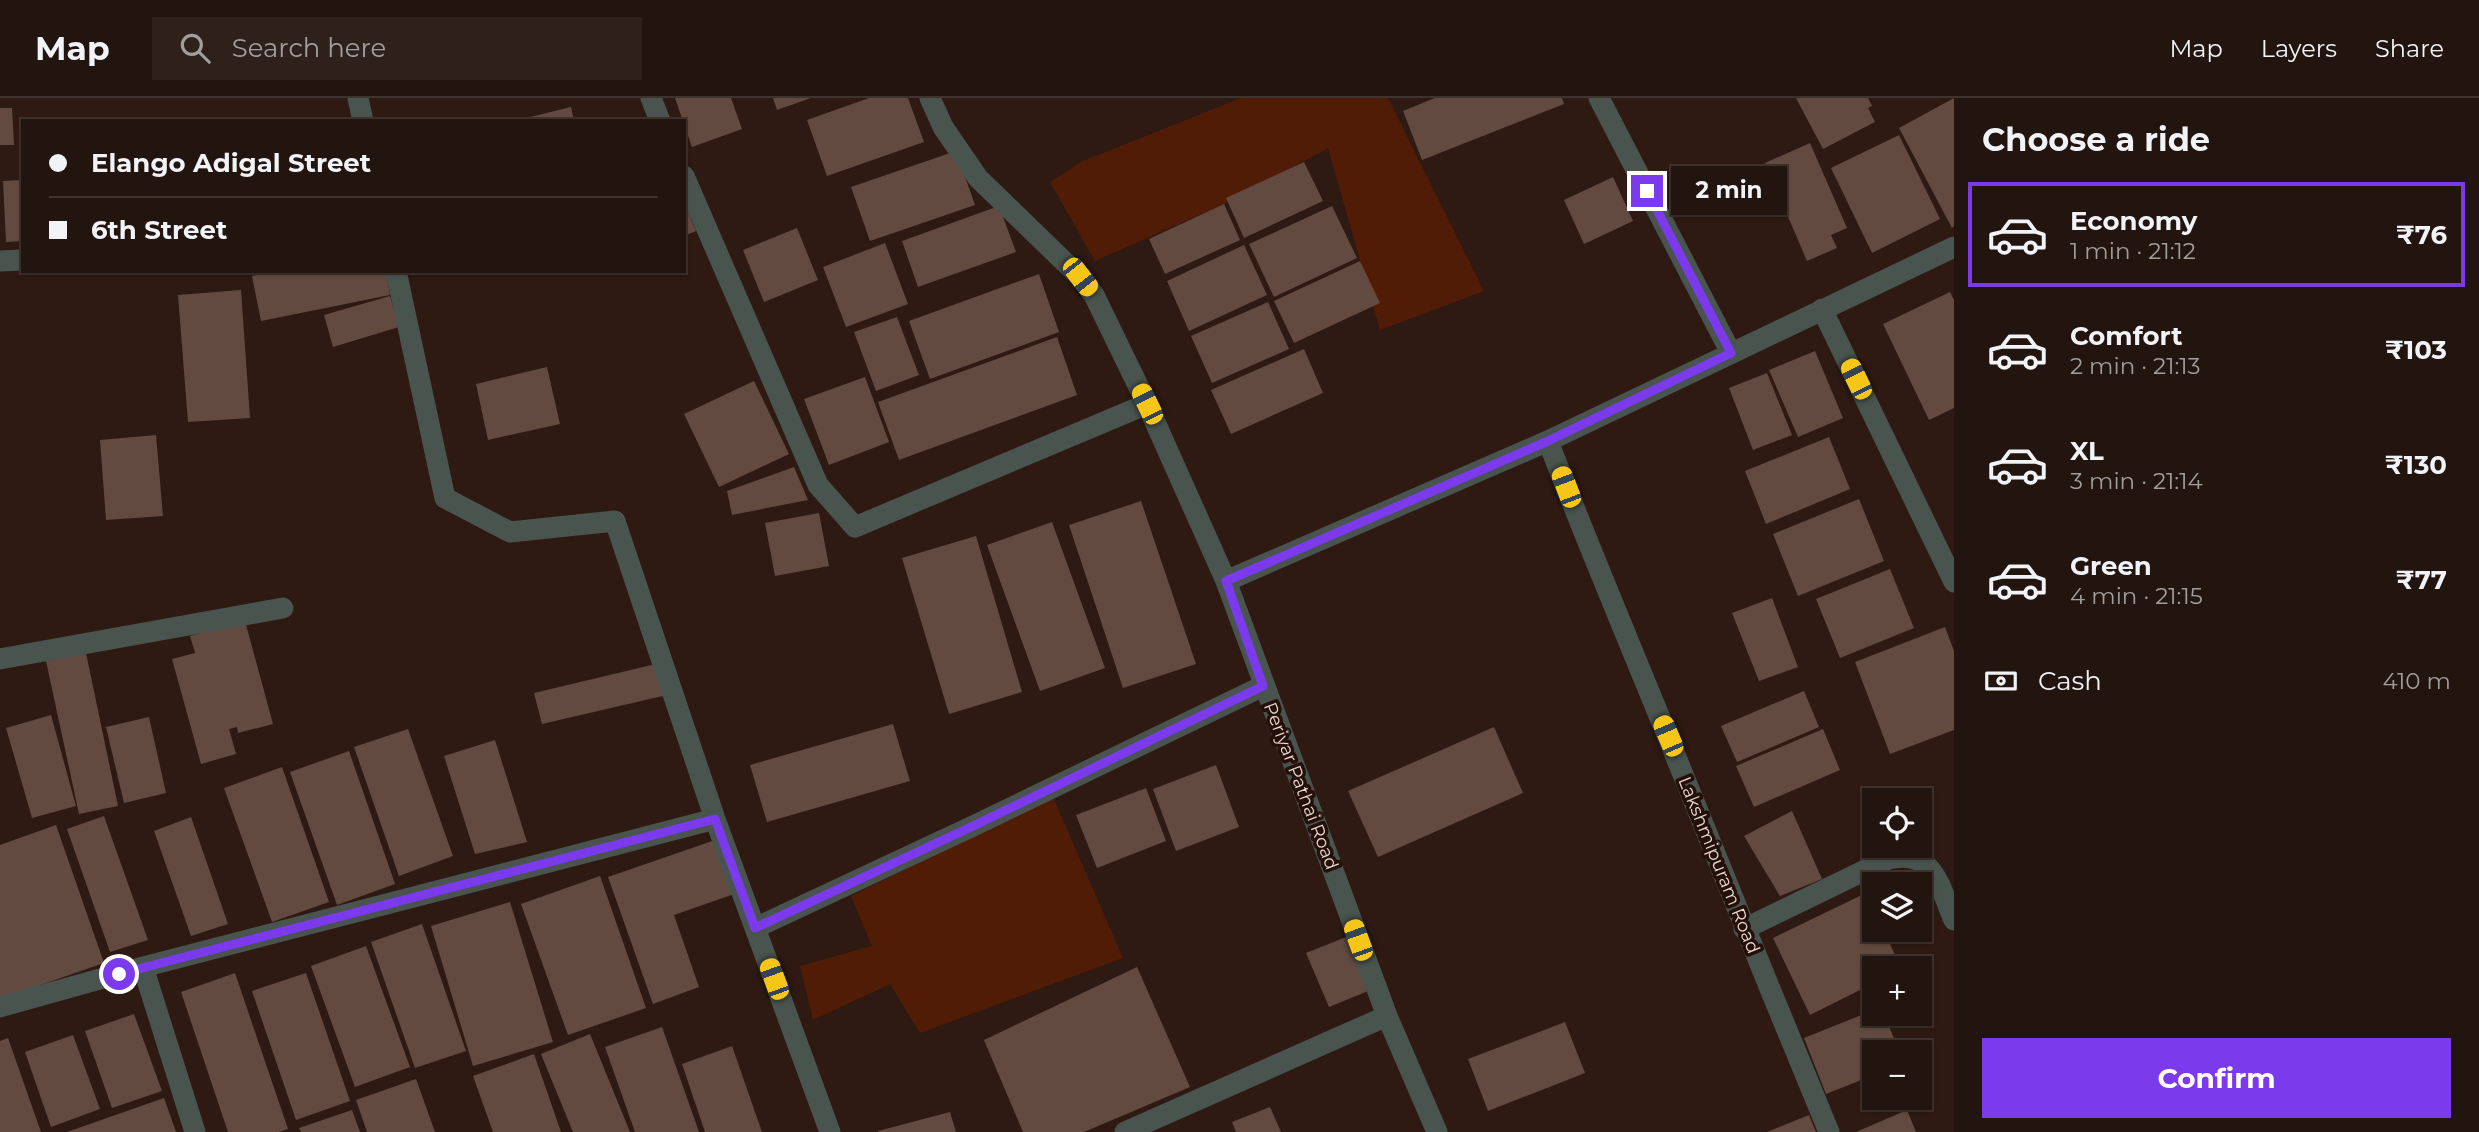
<!DOCTYPE html>
<html lang="en">
<head>
<meta charset="utf-8">
<style>
	:root { --surface:#22140e; --page:#2e211c; --text:#f1f3f6; --muted:#a29e9e; --line:#3f332e; --accent:#7c3aed }
	body { margin:0; font-family:Montserrat,sans-serif; background:var(--page); color:var(--text); height:100vh; display:flex; flex-direction:column; font-size:26px; white-space:nowrap }
	* { box-sizing:border-box; margin:0 }
	p { font-size:23px; color:var(--muted) }
	.icon { flex:none; width:38px; height:38px; fill:none; stroke:currentColor; stroke-width:2; stroke-linecap:round; stroke-linejoin:round }
	.map { position:relative; flex:1; overflow:hidden }
	.panel { display:flex; flex-direction:column; background:var(--surface); width:525px }
	.panel>* { flex:none }
	.banner { position:absolute; left:21px; top:21px; width:665px; height:154px; border-radius:0px; box-shadow:0 2px 5px #0004,0 0 0 2px var(--line); display:grid; align-content:center; height:154px; padding:0 28px; background:var(--surface) }
	.buttons { position:absolute; left:1862px; top:690px; display:grid; gap:14px }
	.buttons a { display:grid; place-items:center; width:70px; height:70px; border-radius:0px; background:var(--surface); box-shadow:0 2px 5px #0004,0 0 0 2px var(--line); font-size:35px }
	.end { position:absolute; width:32px; height:32px; margin:-16px; border:9px solid #7c3aed; background:#fff; box-shadow:0 0 0 4px #fff }
	.from { border-radius:50% }
	.bubble { position:absolute; height:49px; border-radius:0px; background:var(--surface); box-shadow:0 2px 5px #0004,0 0 0 2px var(--line); font-size:23px; font-weight:700; line-height:49px; text-align:center }
	.car { position:absolute; width:21px; height:42px; margin:-21px -10px; border-radius:9px; box-shadow:0 0 5px 2px #0007; background:linear-gradient(#f5c518 24%,#345 0 40%,#f5c518 0 76%,#345 0 86%,#f5c518 0) }
	.banner b { display:flex; align-items:center; gap:24px; height:66px; font-size:26px }
	.banner b+b { border-top:2px solid var(--line) }
	.banner i { width:18px; height:18px; background:var(--text) }
	ul { padding:0; list-style:none }
	li { display:flex; align-items:center; gap:21px; height:105px; margin:0 14px 10px; padding:0 14px; border:4px solid transparent; border-radius:0px }
	li div { flex:1 }
	li b { display:block; font-size:26px }
	li em { font-style:normal; font-weight:700 }
	li.active { border-color:var(--accent) }
	li>.icon { width:63px; height:63px; stroke-width:1.5 }
	h2 { padding:0 28px; font-size:32px; line-height:84px }
	.pay { display:flex; align-items:center; gap:18px; height:77px; padding:0 28px; font-size:26px }
	.pay p { margin-inline-start:auto }
	.button { display:flex; gap:14px; margin-top:auto; padding:14px 28px }
	.button a { flex:1; height:80px; border-radius:0px; background:var(--accent); color:#fff; font-size:28px; font-weight:700; line-height:80px; text-align:center }
	header { display:flex; align-items:center; gap:42px; box-sizing:border-box; height:98px; padding:0 35px; background:var(--surface); border-bottom:2px solid var(--line) }
	header strong { font-size:33px }
	nav { display:flex; gap:38px; margin-inline-start:auto; font-size:24px }
	.search { width:490px; height:63px; background:var(--page); display:flex; align-items:center; gap:18px; box-sizing:border-box; padding:0 24px; border-radius:0px; color:var(--muted); font-size:26px }
	main { display:flex; flex:1; min-height:0 }
	.map>svg:first-child { display:block }
	.green { fill:#511c05 }
	.building { fill:#624a41 }
	.lines { fill:none; stroke-linecap:round; stroke-linejoin:round }
	.minor { stroke:#49544f; stroke-width:21 }
	.route { stroke:#7c3aed; stroke-width:9 }
	.labels { text-anchor:middle; stroke-width:7; stroke-linejoin:round; paint-order:stroke }
	.street-label { font-size:18px; fill:#e8d9d3; stroke:#241009 }
</style>
</head>
<body>
<header>
<strong>Map</strong>
<div class="search"><svg class="icon" aria-label="search" viewBox="0 0 24 24"><circle cx="10" cy="10" r="6"/><path d="M15 15l6 6"/></svg>Search here</div>
<nav><a>Map</a><a>Layers</a><a>Share</a></nav>
</header>
<main>
<div class="map">
<svg width="1954" height="1034" viewBox="0 0 1954 1034">
	<rect width="100%" height="100%" fill="#2e1a12"/>
	<path class="green" d="M 1241,0 L 1388,0 L 1484,193 L 1380,232 L 1328,50 L 1224,106 L 1095,163 L 1050,84 L 1083,63 Z
		M 1053,699 L 1123,860 L 920,935 L 890,886 L 813,922 L 800,868 L 872,848 L 851,798 Z"/>
	<path class="building" d="M 675,0 L 731,0 L 742,31 L 692,49 Z
		M 773,0 L 811,0 L 777,12 Z
		M 869,0 L 908,0 L 924,44 L 827,78 L 807,22 Z
		M 1435,0 L 1562,0 L 1564,6 L 1422,62 L 1403,13 Z
		M 1796,0 L 1868,0 L 1872,8 L 1868,10 L 1875,24 L 1823,51 Z
		M 1954,0 L 1954,128 L 1952,130 L 1899,30 Z
		M 571,9 L 574,23 L 518,23 L 518,22 Z
		M 0,10 L 12,10 L 14,47 L 0,47 Z
		M 1899,37 L 1940,121 L 1872,155 L 1831,70 Z
		M 1810,45 L 1847,130 L 1831,137 L 1837,150 L 1807,163 L 1765,65 Z
		M 956,53 L 975,107 L 870,143 L 851,89 Z
		M 1304,64 L 1323,103 L 1244,140 L 1226,100 Z
		M 1613,79 L 1633,123 L 1584,146 L 1564,102 Z
		M 23,82 L 23,143 L 6,144 L 3,83 Z
		M 684,104 L 696,133 L 684,138 Z
		M 1224,106 L 1240,142 L 1165,176 L 1149,141 Z
		M 999,108 L 1016,154 L 918,189 L 902,143 Z
		M 1332,108 L 1357,160 L 1274,199 L 1249,146 Z
		M 797,130 L 818,182 L 764,204 L 743,152 Z
		M 885,145 L 908,206 L 846,229 L 823,169 Z
		M 1244,147 L 1267,197 L 1189,233 L 1167,183 Z
		M 1360,163 L 1380,205 L 1294,245 L 1274,203 Z
		M 275,173 L 386,173 L 390,197 L 261,223 L 252,178 Z
		M 1039,176 L 1059,234 L 930,281 L 909,223 Z
		M 241,192 L 250,320 L 188,324 L 178,197 Z
		M 1950,194 L 1954,202 L 1954,310 L 1929,322 L 1883,226 Z
		M 390,198 L 399,229 L 333,249 L 324,217 Z
		M 1268,204 L 1289,251 L 1212,285 L 1191,238 Z
		M 897,219 L 919,277 L 876,293 L 854,234 Z
		M 1057,239 L 1077,297 L 899,362 L 878,304 Z
		M 1304,251 L 1323,295 L 1231,336 L 1211,292 Z
		M 1815,253 L 1843,320 L 1798,339 L 1769,272 Z
		M 547,269 L 560,326 L 488,342 L 476,286 Z
		M 1767,275 L 1792,337 L 1753,352 L 1729,290 Z
		M 865,279 L 889,344 L 829,367 L 804,301 Z
		M 754,283 L 789,356 L 719,389 L 684,316 Z
		M 156,337 L 163,418 L 106,422 L 100,342 Z
		M 1829,339 L 1850,391 L 1766,426 L 1745,373 Z
		M 794,369 L 808,402 L 732,417 L 727,393 Z
		M 1859,401 L 1884,463 L 1798,498 L 1773,436 Z
		M 1141,403 L 1196,566 L 1123,590 L 1069,427 Z
		M 819,415 L 829,468 L 775,478 L 765,425 Z
		M 1052,424 L 1105,570 L 1040,593 L 987,447 Z
		M 976,438 L 1022,594 L 949,616 L 902,460 Z
		M 1890,471 L 1914,530 L 1840,560 L 1816,501 Z
		M 1772,500 L 1798,569 L 1759,583 L 1732,515 Z
		M 245,523 L 273,626 L 238,635 L 237,629 L 229,631 L 236,656 L 201,666 L 172,561 L 195,555 L 190,538 Z
		M 1945,529 L 1954,553 L 1954,632 L 1890,656 L 1855,564 Z
		M 86,555 L 118,708 L 79,716 L 46,563 Z
		M 660,565 L 667,597 L 542,626 L 534,595 Z
		M 1804,593 L 1819,629 L 1737,664 L 1721,628 Z
		M 51,617 L 76,708 L 32,720 L 6,630 Z
		M 149,619 L 166,695 L 124,705 L 106,629 Z
		M 893,626 L 910,683 L 767,724 L 750,667 Z
		M 1494,629 L 1523,695 L 1378,759 L 1348,693 Z
		M 408,631 L 453,758 L 399,778 L 354,649 Z
		M 1823,631 L 1840,672 L 1754,709 L 1736,668 Z
		M 495,642 L 527,744 L 475,756 L 444,658 Z
		M 349,653 L 395,786 L 337,807 L 290,674 Z
		M 1216,667 L 1239,729 L 1176,753 L 1153,691 Z
		M 282,669 L 329,804 L 272,824 L 224,690 Z
		M 1146,690 L 1166,743 L 1097,770 L 1076,717 Z
		M 1792,713 L 1822,781 L 1780,798 L 1744,738 Z
		M 104,718 L 148,842 L 110,854 L 67,731 Z
		M 191,719 L 228,826 L 191,838 L 154,733 Z
		M 56,727 L 104,865 L 0,901 L 0,747 Z
		M 721,740 L 740,794 L 674,817 L 699,889 L 653,906 L 608,779 Z
		M 600,778 L 646,910 L 568,937 L 521,806 Z
		M 1866,795 L 1874,813 L 1874,831 L 1883,831 L 1901,870 L 1874,870 L 1874,885 L 1810,917 L 1773,840 Z
		M 510,804 L 553,944 L 473,968 L 431,828 Z
		M 422,826 L 466,953 L 415,970 L 371,844 Z
		M 1351,837 L 1373,891 L 1329,909 L 1306,855 Z
		M 366,848 L 410,969 L 355,989 L 311,868 Z
		M 1137,869 L 1190,989 L 1084,1034 L 1023,1034 L 984,942 Z
		M 235,875 L 288,1031 L 279,1034 L 228,1034 L 181,894 Z
		M 306,875 L 350,1003 L 296,1022 L 252,893 Z
		M 1874,912 L 1874,915 L 1884,915 L 1899,954 L 1874,954 L 1874,977 L 1826,996 L 1804,940 Z
		M 134,916 L 162,993 L 112,1010 L 85,933 Z
		M 1565,924 L 1585,975 L 1488,1013 L 1468,961 Z
		M 662,929 L 699,1034 L 635,1034 L 605,949 Z
		M 590,936 L 630,1034 L 573,1034 L 541,956 Z
		M 73,937 L 100,1011 L 51,1029 L 25,954 Z
		M 8,940 L 41,1034 L 0,1034 L 0,943 Z
		M 732,948 L 762,1034 L 705,1034 L 682,966 Z
		M 534,956 L 561,1034 L 493,1034 L 473,978 Z
		M 416,981 L 435,1034 L 367,1034 L 356,1002 Z
		M 164,1000 L 176,1034 L 67,1034 Z
		M 1270,1009 L 1281,1034 L 1236,1034 L 1232,1024 Z
		M 352,1012 L 360,1034 L 301,1034 L 299,1030 Z
		M 1907,1012 L 1916,1034 L 1856,1034 Z
		M 950,1014 L 956,1034 L 878,1034 L 878,1033 Z
		M 1809,1017 L 1816,1034 L 1767,1034 Z"/>
	<g class="lines">
		<path class="minor" d="M 358,0 L 363,23
			M 651,0 L 660,23
			M 930,0 L 943,29 L 978,80 L 1080,179 L 1094,197 L 1147,306 L 1226,483 L 1387,918 L 1437,1034
			M 1599,0 L 1731,255
			M 684,78 L 818,387 L 855,429 L 1147,306
			M 0,163 L 23,162
			M 396,173 L 445,400 L 510,434 L 615,423 L 715,721 L 830,1034
			M 1822,211 L 1954,484
			M 1548,343 C 1586,442 1627,539 1667,637 C 1721,770 1774,902 1829,1034
			M 1226,483 L 1548,343 L 1954,149
			M 0,561 L 283,510
			M 755,830 L 971,729 L 1263,588
			M 1744,831 L 1888,761 C 1934,750 1939,788 1954,822
			M 143,869 L 195,1034
			M 0,909 L 143,869 L 715,721
			M 1125,1034 L 1387,918"/>
	</g>
	<g class="lines">
		<path class="route" d="M 119,876 L 715,721 L 755,830 L 971,729 L 1263,588 L 1226,483 L 1548,343 L 1731,255 L 1647,93"/>
	</g>
	<g class="labels">
		<g class="street-label">
			<text transform="translate(1301 688) rotate(69)" y="6">Periyar Pathai Road</text>
			<text transform="translate(1719 767) rotate(68)" y="6">Lakshmipuram Road</text>
		</g>
	</g>
</svg>
<div class="buttons">
<a><svg class="icon" aria-label="locate" viewBox="0 0 24 24"><circle cx="12" cy="12" r="6"/><path d="M12 2v4M12 18v4M2 12h4M18 12h4"/></svg></a>
<a><svg class="icon" aria-label="layers" viewBox="0 0 24 24"><path d="M12 4l9 5-9 5-9-5zM3 14l9 5 9-5"/></svg></a>
<a>+</a>
<a>−</a>
</div>
<i class="end from" style="left:119px;top:876px"></i>
<i class="end" style="left:1647px;top:93px"></i>
<div class="bubble" style="left:1671px;top:68px;width:116px">2 min</div>
<i class="car" style="left:1080px;top:179px;rotate:142deg"></i>
<i class="car" style="left:1856px;top:281px;rotate:334deg"></i>
<i class="car" style="left:1147px;top:306px;rotate:334deg"></i>
<i class="car" style="left:1566px;top:389px;rotate:339deg"></i>
<i class="car" style="left:1668px;top:638px;rotate:337deg"></i>
<i class="car" style="left:1358px;top:842px;rotate:340deg"></i>
<i class="car" style="left:774px;top:881px;rotate:340deg"></i>
<div class="banner">
<b><i class="from"></i>Elango Adigal Street</b>
<b><i></i>6th Street</b>
</div>
</div>
<section class="panel">
<h2>Choose a ride</h2>
<ul>
<li class="active"><svg class="icon" aria-label="car" viewBox="0 0 24 24"><path d="M5 17H2v-5l4-1 3-4h7l3 4 3 1v5h-3M9 17h6M6 11h13"/><circle cx="7" cy="17" r="2"/><circle cx="17" cy="17" r="2"/></svg><div><b>Economy</b><p>1 min · 21:12</p></div><em>₹76</em></li>
<li><svg class="icon" aria-label="car" viewBox="0 0 24 24"><path d="M5 17H2v-5l4-1 3-4h7l3 4 3 1v5h-3M9 17h6M6 11h13"/><circle cx="7" cy="17" r="2"/><circle cx="17" cy="17" r="2"/></svg><div><b>Comfort</b><p>2 min · 21:13</p></div><em>₹103</em></li>
<li><svg class="icon" aria-label="car" viewBox="0 0 24 24"><path d="M5 17H2v-5l4-1 3-4h7l3 4 3 1v5h-3M9 17h6M6 11h13"/><circle cx="7" cy="17" r="2"/><circle cx="17" cy="17" r="2"/></svg><div><b>XL</b><p>3 min · 21:14</p></div><em>₹130</em></li>
<li><svg class="icon" aria-label="car" viewBox="0 0 24 24"><path d="M5 17H2v-5l4-1 3-4h7l3 4 3 1v5h-3M9 17h6M6 11h13"/><circle cx="7" cy="17" r="2"/><circle cx="17" cy="17" r="2"/></svg><div><b>Green</b><p>4 min · 21:15</p></div><em>₹77</em></li>
</ul>
<div class="pay"><svg class="icon" aria-label="cash" viewBox="0 0 24 24"><path d="M3 7h18v10H3z"/><circle cx="12" cy="12" r="2"/></svg>Cash<p>410 m</p></div>
<div class="button"><a>Confirm</a></div>
</section>
</main>
</body>
</html>
